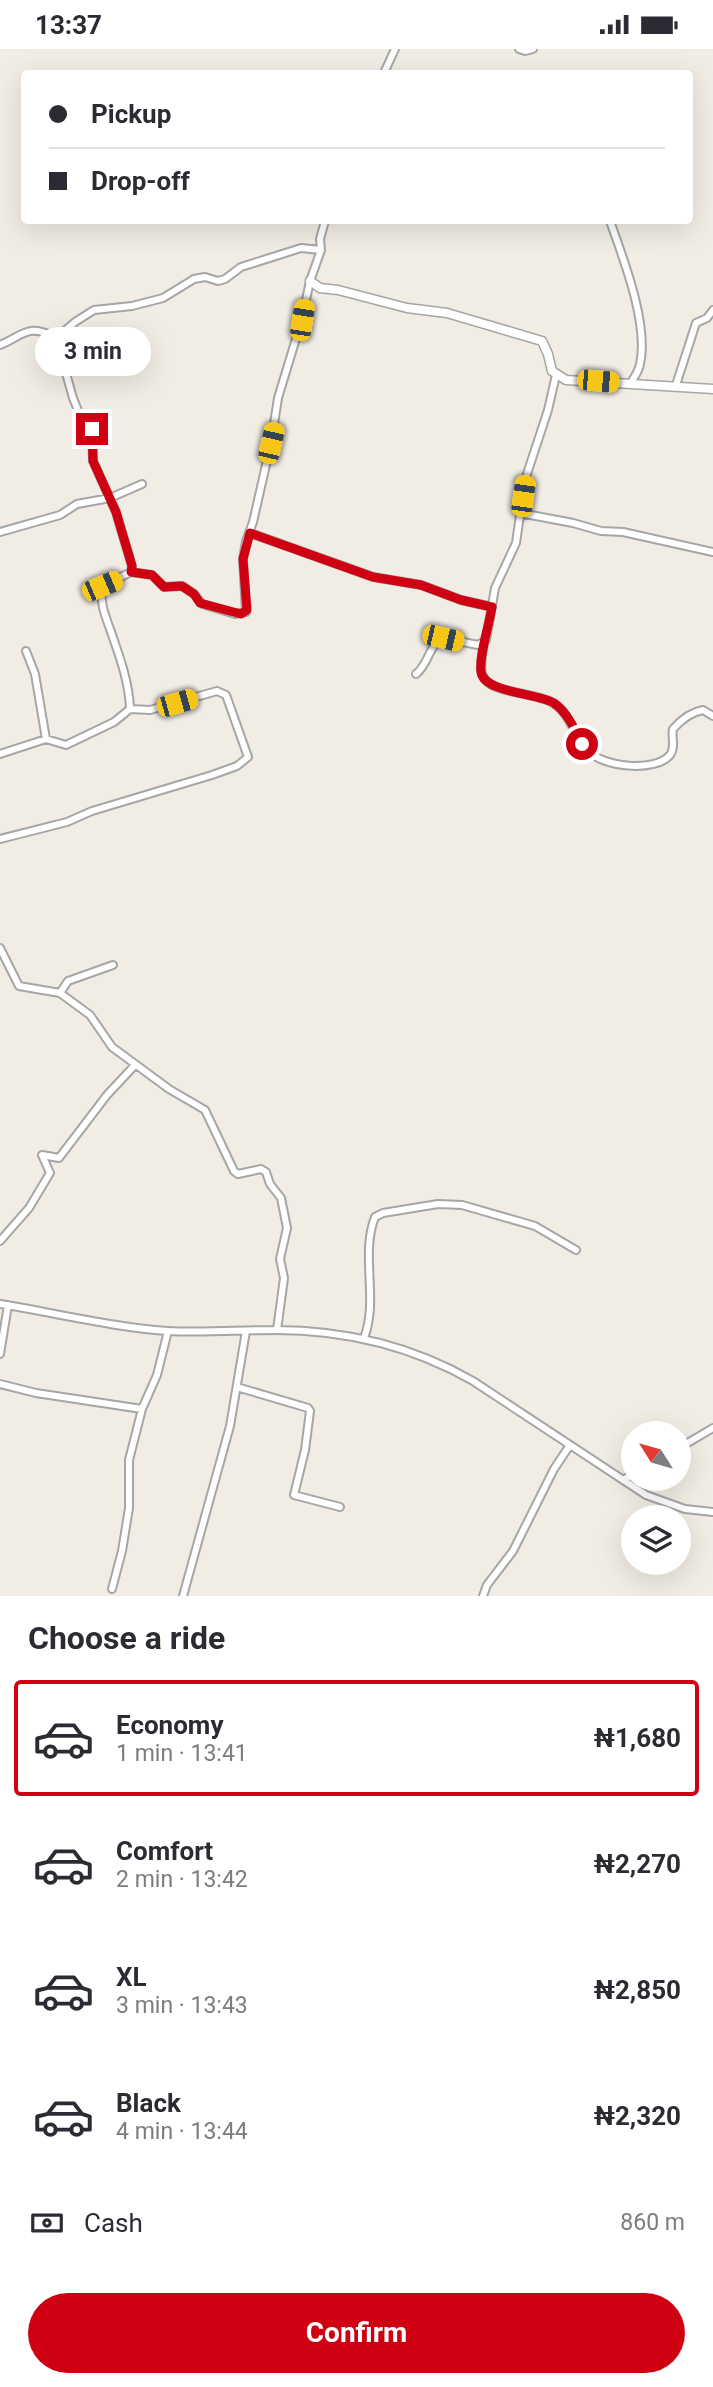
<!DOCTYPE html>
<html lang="en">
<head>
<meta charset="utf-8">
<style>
	:root { --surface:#fff; --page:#f7f7f7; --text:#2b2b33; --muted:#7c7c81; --line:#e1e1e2; --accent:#ce0011 }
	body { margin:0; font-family:Roboto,sans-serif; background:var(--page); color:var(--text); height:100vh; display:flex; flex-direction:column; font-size:26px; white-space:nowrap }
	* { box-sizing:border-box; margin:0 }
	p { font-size:23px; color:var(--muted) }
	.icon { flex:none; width:38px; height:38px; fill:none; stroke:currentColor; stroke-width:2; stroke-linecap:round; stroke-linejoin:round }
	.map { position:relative; height:1547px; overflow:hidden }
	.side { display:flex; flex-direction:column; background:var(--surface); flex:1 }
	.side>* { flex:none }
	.hud { position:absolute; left:21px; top:21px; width:672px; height:154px; border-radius:7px; box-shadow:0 7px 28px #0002; display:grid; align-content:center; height:154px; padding:0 28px; background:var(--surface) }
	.needle { width:46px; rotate:307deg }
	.buttons { position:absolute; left:621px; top:1372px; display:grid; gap:14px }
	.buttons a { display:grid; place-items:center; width:70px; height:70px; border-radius:50%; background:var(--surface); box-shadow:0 7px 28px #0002; font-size:35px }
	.end { position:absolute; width:32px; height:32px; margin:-16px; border:9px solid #ce0011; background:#fff; box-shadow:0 0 0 4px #fff }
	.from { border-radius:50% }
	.bubble { position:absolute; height:49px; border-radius:24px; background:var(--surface); box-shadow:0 7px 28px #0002; font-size:23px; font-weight:700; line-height:49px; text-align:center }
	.car { position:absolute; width:21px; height:42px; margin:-21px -10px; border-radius:9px; box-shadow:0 0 5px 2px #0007; background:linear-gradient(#f5c518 24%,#345 0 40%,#f5c518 0 76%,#345 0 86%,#f5c518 0) }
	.hud b { display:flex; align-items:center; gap:24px; height:66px; font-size:26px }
	.hud b+b { border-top:2px solid var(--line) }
	.hud i { width:18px; height:18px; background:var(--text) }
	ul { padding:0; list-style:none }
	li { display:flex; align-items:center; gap:21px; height:116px; margin:0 14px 10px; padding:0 14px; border:4px solid transparent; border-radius:7px }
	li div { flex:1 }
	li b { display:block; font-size:26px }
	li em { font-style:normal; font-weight:700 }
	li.active { border-color:var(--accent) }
	li>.icon { width:63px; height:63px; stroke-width:1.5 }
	h2 { padding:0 28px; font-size:32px; line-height:84px }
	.pay { display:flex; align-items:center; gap:18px; height:77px; padding:0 28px; font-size:26px }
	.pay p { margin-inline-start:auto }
	.primary-button { display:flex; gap:14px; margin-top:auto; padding:14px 28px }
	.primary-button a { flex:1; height:80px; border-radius:42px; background:var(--accent); color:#fff; font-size:28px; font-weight:700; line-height:80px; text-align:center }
	.status { display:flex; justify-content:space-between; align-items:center; height:49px; padding:0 35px; background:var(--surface); direction:ltr }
	.status svg { height:19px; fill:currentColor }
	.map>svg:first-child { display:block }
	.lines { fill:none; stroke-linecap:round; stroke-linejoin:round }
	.minor-casing { stroke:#a6a6a6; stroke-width:10 }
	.tertiary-casing { stroke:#a6a6a6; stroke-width:11 }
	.minor { stroke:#fff; stroke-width:6 }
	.tertiary { stroke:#fff; stroke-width:8 }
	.route { stroke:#ce0011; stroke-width:9 }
</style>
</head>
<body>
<div class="status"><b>13:37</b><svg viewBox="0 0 49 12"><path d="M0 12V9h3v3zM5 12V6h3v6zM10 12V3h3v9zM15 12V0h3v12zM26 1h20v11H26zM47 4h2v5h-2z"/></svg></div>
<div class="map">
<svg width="713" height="1547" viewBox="0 0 713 1547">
	<rect width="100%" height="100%" fill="#f1ece4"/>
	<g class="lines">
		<g class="minor-casing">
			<path id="minor" d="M 519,0 L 525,2 L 533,0
				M 384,24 L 395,0
				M 610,172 C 623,209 649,275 640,315 C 639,322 634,329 630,335
				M 0,296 C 24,286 28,273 59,290
				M 676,336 L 696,274 L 707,269 L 713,261
				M 520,464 L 573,474 L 601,482 L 623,483 L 713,503
				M 0,483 L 60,466 L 77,455 L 110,449 L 142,435
				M 250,484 L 373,528 L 421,536 L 461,551 L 492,558
				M 131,523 L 152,526 L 164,538 L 182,537 L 194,545 L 202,555 L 235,565 L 246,563 L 243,510 L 246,492 L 253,473 L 271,394 L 278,349 L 302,270 L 310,232 L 321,201 L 320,190 L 325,172
				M 484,593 C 483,603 478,621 484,629 C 494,645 535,643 553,654 C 571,665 573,686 587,701 C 602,718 655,724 670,706 C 676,698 671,688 673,680 C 681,671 691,663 703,661 L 713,667
				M 26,602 L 35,625 L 46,690
				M 416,625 C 429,615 428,597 443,589 L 478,596 L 486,591 L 495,539 L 516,494 L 525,431 L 548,361 L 556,326
				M 0,705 L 46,690 L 66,696 L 114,673 L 130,660 C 129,632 119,606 110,580 C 104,564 100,553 102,537 L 131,523 L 132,517 L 116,463 L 93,412 L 92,380 L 79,364 L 73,349 L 58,296 L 61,285 L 75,273 L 94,261 L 132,257 L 163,249 L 194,230 L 205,228 L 218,232 L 225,230 L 241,218 L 301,199 L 321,201
				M 0,790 L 67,773 L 92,762 L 212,726 L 237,717 L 248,708 L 226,646 L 217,642 L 150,661 L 130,660
				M 0,899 L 19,937 L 60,944 L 90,966 L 112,998 L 169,1040 L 205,1061 L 234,1122 L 238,1125 L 261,1120 L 266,1123 L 270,1135 L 281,1149 L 287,1179 L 280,1210 L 284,1229 L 277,1281
				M 60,944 L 68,932 L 113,916
				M 0,1192 L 29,1159 L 50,1124 L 42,1106 L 59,1109 L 107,1046 L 135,1016
				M 0,1255 C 56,1264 111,1278 168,1282 C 203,1284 239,1281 275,1281 C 345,1281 412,1297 473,1332 L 646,1446 L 685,1460 L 713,1463
				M 364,1289 C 379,1250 360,1206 375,1168 L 383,1164 L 438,1155 L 462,1156 L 535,1177 L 576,1201
				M 0,1305 L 8,1256
				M 0,1335 L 36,1344 L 142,1360 L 157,1326 L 168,1282
				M 237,1338 L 308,1359 L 310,1362 L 305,1401 L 294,1446 L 340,1458
				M 679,1399 L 713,1379
				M 623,1431 L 634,1425
				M 112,1540 L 122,1502 L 129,1459 L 129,1411 L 142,1360
				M 183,1547 L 230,1377 L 246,1282
				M 483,1547 L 487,1536 L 513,1502 L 554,1420 L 570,1396"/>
		</g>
		<g class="tertiary-casing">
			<path id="tertiary" d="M 310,232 L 320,239 L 338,241 L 407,259 L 447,264 L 542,292 L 548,305 L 552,322 L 566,331 L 713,340"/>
		</g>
		<use href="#minor" class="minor"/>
		<use href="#tertiary" class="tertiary"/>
	</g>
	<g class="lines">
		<path class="route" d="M 92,380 L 93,412 L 116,463 L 132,517 L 131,523 L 152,526 L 164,538 L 182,537 L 194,545 L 200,554 L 241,565 L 247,561 L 243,510 L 250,484 L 373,528 L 421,536 L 461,551 L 492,558 C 489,577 479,606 481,623 C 484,644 538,644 554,654 C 568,664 575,681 582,695"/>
	</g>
</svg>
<div class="buttons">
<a><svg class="needle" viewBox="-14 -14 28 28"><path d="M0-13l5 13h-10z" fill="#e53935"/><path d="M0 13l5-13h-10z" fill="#7c7c81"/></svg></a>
<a><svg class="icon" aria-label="layers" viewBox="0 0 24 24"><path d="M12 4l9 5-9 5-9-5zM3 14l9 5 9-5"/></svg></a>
</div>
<i class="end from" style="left:582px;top:695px"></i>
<i class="end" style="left:92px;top:380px"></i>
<div class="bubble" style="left:35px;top:278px;width:116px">3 min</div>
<i class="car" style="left:302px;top:271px;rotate:9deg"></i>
<i class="car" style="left:598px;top:332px;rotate:95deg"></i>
<i class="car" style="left:271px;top:394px;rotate:13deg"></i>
<i class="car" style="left:523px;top:447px;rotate:8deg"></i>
<i class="car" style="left:102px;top:537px;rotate:67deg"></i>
<i class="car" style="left:443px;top:589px;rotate:103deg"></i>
<i class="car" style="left:177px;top:654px;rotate:74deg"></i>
<div class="hud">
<b><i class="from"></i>Pickup</b>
<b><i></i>Drop-off</b>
</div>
</div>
<section class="side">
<h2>Choose a ride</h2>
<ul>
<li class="active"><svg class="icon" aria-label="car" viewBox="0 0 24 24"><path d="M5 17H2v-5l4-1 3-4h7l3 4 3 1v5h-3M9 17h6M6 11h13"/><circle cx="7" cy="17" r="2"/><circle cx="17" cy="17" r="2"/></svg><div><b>Economy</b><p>1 min · 13:41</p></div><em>₦1,680</em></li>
<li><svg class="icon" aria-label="car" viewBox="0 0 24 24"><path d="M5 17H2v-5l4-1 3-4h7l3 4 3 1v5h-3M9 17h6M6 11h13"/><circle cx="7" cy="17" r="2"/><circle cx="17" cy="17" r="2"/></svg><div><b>Comfort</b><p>2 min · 13:42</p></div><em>₦2,270</em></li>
<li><svg class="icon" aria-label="car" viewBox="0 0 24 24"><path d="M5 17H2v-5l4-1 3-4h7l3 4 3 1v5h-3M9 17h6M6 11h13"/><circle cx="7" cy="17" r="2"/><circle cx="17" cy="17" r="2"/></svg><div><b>XL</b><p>3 min · 13:43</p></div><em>₦2,850</em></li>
<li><svg class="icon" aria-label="car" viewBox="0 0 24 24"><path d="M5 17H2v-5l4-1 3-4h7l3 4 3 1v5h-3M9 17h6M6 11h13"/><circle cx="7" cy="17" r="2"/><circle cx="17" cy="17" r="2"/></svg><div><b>Black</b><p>4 min · 13:44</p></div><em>₦2,320</em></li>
</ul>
<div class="pay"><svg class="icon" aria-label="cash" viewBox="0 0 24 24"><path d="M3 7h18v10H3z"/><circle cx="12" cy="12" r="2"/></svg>Cash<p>860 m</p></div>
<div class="primary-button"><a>Confirm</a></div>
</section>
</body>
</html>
